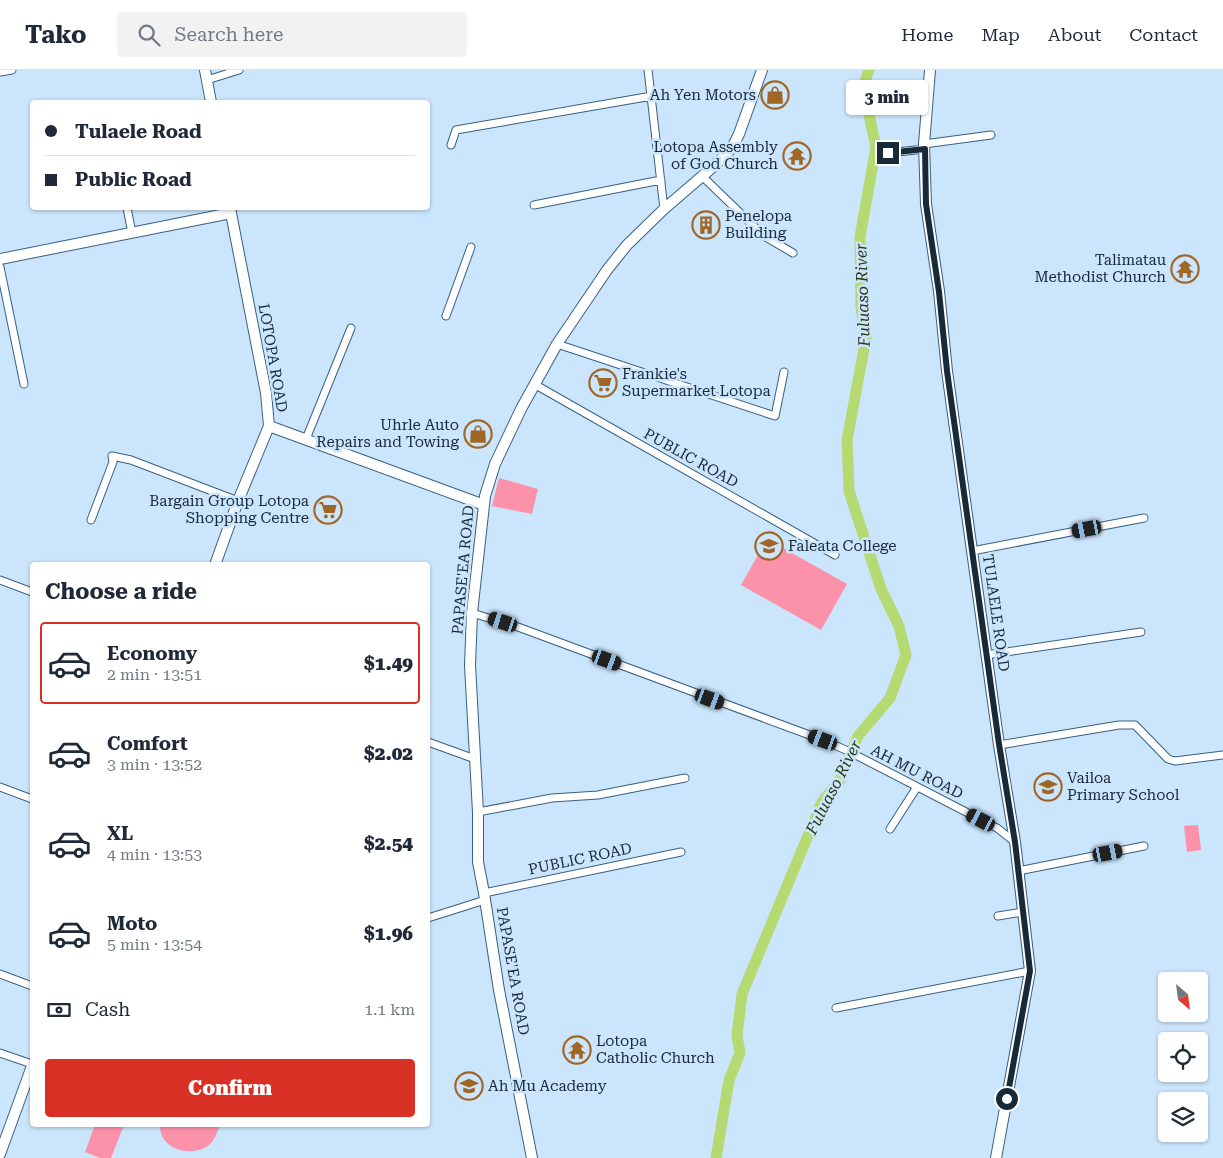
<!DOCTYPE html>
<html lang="en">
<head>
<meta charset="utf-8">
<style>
	:root { --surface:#fff; --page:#f2f2f3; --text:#1f2937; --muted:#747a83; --line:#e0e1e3; --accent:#d93025 }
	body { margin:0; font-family:"Roboto Serif",serif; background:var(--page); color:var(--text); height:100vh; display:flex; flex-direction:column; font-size:19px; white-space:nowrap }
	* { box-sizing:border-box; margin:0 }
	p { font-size:16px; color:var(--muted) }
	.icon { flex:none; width:28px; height:28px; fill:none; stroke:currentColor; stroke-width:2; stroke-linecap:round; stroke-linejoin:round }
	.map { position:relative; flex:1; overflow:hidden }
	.drawer { position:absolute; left:30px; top:492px; width:400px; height:565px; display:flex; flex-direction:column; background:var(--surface); border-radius:5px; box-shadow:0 1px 4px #0004 }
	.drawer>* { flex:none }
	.hud { position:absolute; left:30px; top:30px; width:400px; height:110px; border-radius:5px; box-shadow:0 1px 4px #0004; display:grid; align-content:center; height:110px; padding:0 15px; background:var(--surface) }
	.needle { width:32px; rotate:152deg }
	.controls { position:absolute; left:1158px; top:902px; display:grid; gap:10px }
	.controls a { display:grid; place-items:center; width:50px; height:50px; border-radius:5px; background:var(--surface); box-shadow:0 1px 4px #0004; font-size:25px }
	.end { position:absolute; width:22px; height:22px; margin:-11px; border:6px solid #182938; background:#fff; box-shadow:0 0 0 2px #fff }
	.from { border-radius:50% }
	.bubble { position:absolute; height:35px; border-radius:5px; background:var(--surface); box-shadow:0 1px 4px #0004; font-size:16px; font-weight:800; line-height:35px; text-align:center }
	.car { position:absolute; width:15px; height:30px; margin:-15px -8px; border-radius:6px; box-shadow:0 0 4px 1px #0007; background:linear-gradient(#222 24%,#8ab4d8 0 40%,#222 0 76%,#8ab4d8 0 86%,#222 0) }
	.hud b { display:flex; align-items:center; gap:18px; height:48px; font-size:19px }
	.hud b+b { border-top:1px solid var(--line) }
	.hud i { width:12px; height:12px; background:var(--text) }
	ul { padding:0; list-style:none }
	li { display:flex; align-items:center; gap:15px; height:82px; margin:0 10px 8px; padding:0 5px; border:2px solid transparent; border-radius:5px }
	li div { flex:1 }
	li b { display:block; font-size:19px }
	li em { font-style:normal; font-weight:800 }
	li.on { border-color:var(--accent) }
	li>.icon { width:45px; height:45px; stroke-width:1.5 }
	h2 { padding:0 15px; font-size:22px; line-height:60px }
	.pay { display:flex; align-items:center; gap:12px; height:55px; padding:0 15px; font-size:19px }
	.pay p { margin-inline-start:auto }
	.primary-button { display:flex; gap:10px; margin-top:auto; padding:10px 15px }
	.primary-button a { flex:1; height:58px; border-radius:5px; background:var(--accent); color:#fff; font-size:20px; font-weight:800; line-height:58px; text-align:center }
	header { display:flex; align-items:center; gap:30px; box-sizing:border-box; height:70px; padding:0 25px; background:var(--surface); border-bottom:1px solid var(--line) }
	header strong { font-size:24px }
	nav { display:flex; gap:28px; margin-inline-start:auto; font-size:18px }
	.search { width:350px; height:45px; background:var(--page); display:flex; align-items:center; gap:12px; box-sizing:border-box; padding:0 18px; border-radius:5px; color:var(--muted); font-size:19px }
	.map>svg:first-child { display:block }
	.green { fill:#fc91aa }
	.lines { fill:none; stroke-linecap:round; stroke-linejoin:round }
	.river { stroke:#b5da71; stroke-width:11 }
	.street-casing { stroke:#386082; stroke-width:9 }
	.secondary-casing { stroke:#386082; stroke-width:12 }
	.street { stroke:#fff; stroke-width:7 }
	.secondary { stroke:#fff; stroke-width:10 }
	.route { stroke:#182938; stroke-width:6 }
	.labels { text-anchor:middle; stroke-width:5; stroke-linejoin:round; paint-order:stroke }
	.poi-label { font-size:15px; fill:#182938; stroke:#cae5fc; text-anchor:start }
	.street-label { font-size:15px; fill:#182938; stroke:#cae5fc }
	.water-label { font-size:16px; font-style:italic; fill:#2b390e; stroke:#cae5fc }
</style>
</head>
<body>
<header>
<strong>Tako</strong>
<div class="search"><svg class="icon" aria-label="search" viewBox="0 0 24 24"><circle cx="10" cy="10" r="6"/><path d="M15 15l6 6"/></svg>Search here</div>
<nav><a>Home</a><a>Map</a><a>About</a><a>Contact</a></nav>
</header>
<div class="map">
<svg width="1223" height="1088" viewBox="0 0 1223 1088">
	<rect width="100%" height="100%" fill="#cae5fc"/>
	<path class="green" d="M 499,408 L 538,419 L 532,444 L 492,436 Z
		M 767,469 L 847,514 L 821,560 L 741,515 Z
		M 1198,755 L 1201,780 L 1187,782 L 1184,756 Z
		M 95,1055 L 124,1055 L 111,1088 L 100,1088 L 85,1082 Z
		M 160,1055 L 220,1055 C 217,1062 215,1070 209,1075 C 192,1088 159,1080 160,1055 Z"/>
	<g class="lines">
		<path class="river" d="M 716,1088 L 729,1010 L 740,983 L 737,966 L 742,924 L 822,732 L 840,710 L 858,666 L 890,628 L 906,585 L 899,556 L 881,519 L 849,421 L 847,370 L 866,268 L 861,236 L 860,167 L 876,77 L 863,17 L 869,0"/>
		<g class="street-casing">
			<path id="street" d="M 648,0 L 664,139
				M 0,2 L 12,0
				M 207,10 L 239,0
				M 924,74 L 991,65
				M 451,75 L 456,60 L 652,26
				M 888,83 L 925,79
				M 703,107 L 764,166 L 793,183
				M 534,135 L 661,110
				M 127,138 L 132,163
				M 0,197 L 24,314
				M 446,246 L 471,177
				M 557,274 L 775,346 L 784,302
				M 534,314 L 835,485
				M 306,369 L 351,258
				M 91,450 L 113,392 L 112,386 L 131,390 L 238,431
				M 972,481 L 1144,448
				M 0,510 L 32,522
				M 472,543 L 518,557 L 823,670 L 848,681 L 997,758 L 1015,772
				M 986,585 L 1141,562
				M 428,672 L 475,689
				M 999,675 L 1119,655 L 1135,655 L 1168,689 L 1175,691 L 1223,685
				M 0,717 L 32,729
				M 478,742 L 552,728 L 598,725 L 685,708
				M 890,759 L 917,717
				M 1018,801 L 1144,776
				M 484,823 L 681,782
				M 998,846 L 1023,842
				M 428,848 L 485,830
				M 0,904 L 32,916
				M 836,938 L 1030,901
				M 0,983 L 32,994"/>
		</g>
		<g class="secondary-casing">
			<path id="secondary" d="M 205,0 L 211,32
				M 930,0 L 924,74 L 926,134 L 939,221 L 947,301 L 999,675 L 1015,772 L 1030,901 L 996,1088
				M 0,189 L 231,143
				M 269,356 L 484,435
				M 215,495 L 238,431 L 269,356 L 266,323 L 230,138
				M 0,1084 L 32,996
				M 532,1088 L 499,920 L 484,823 L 478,792 L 478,742 L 470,595 L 472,543 L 485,426 L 495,394 L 521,339 L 557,274 L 607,200 L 627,175 L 664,139 L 714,96 L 732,78 L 739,64 L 762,0"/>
		</g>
		<use href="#street" class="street"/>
		<use href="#secondary" class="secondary"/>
	</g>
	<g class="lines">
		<path class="route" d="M 888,83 L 925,79 L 926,134 L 939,222 L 947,301 L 999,674 L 1015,772 L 1030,901 L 1007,1029"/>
	</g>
	<defs>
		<g id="shop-ring" transform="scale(1.4375)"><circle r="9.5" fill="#cae5fc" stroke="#a06625" stroke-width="1.5"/><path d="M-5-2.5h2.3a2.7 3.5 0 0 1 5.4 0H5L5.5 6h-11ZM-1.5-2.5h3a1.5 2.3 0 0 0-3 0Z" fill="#a06625"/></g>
		<g id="temple-ring" transform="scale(1.4375)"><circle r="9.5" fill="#cae5fc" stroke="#a06625" stroke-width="1.5"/><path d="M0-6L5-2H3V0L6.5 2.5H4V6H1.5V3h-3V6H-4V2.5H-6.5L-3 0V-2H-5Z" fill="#a06625"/></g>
		<g id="building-ring" transform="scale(1.4375)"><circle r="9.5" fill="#cae5fc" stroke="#a06625" stroke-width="1.5"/><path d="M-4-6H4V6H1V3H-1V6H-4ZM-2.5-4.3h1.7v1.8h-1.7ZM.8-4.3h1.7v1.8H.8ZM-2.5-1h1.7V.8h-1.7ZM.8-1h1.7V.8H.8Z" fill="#a06625"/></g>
		<g id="supermarket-ring" transform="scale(1.4375)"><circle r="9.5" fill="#cae5fc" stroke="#a06625" stroke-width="1.5"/><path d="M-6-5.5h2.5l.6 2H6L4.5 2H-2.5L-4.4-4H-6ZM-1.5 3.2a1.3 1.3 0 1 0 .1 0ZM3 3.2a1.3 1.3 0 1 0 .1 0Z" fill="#a06625"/></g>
		<g id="school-ring" transform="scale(1.4375)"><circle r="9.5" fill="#cae5fc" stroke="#a06625" stroke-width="1.5"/><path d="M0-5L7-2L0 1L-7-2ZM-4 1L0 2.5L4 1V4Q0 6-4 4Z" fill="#a06625"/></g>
	</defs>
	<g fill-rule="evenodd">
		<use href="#shop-ring" x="775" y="25"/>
		<use href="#temple-ring" x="797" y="86"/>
		<use href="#building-ring" x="706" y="155"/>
		<use href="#temple-ring" x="1185" y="199"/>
		<use href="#supermarket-ring" x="603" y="313"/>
		<use href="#shop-ring" x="478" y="364"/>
		<use href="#supermarket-ring" x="328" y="440"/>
		<use href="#school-ring" x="769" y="476"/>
		<use href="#school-ring" x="1048" y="717"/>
		<use href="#temple-ring" x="577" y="980"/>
		<use href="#school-ring" x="469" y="1016"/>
	</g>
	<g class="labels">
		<g class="poi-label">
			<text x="756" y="30" text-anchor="end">Ah Yen Motors</text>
			<text x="778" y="82" text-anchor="end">Lotopa Assembly<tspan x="778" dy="17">of God Church</tspan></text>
			<text x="725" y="151">Penelopa<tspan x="725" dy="17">Building</tspan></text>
			<text x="1166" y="195" text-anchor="end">Talimatau<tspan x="1166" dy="17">Methodist Church</tspan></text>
			<text x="622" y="309">Frankie's<tspan x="622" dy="17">Supermarket Lotopa</tspan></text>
			<text x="459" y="360" text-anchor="end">Uhrle Auto<tspan x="459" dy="17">Repairs and Towing</tspan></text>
			<text x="309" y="436" text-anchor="end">Bargain Group Lotopa<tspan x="309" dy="17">Shopping Centre</tspan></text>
			<text x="788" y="481">Faleata College</text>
			<text x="1067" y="713">Vailoa<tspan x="1067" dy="17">Primary School</tspan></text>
			<text x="596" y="976">Lotopa<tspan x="596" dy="17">Catholic Church</tspan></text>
			<text x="488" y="1021">Ah Mu Academy</text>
		</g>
		<g class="street-label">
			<text transform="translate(273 288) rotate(80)" y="5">LOTOPA ROAD</text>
			<text transform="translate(691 388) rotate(29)" y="5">PUBLIC ROAD</text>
			<text transform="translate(463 500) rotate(-85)" y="5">PAPASE'EA ROAD</text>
			<text transform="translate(996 543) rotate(82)" y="5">TULAELE ROAD</text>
			<text transform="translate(917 702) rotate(27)" y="5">AH MU ROAD</text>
			<text transform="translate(580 789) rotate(-12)" y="5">PUBLIC ROAD</text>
			<text transform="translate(513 901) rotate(80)" y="5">PAPASE'EA ROAD</text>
		</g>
		<g class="water-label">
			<text transform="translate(862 225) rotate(-92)" y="6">Fuluaso River</text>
			<text transform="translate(833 717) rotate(-63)" y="6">Fuluaso River</text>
		</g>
	</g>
</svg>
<div class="controls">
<a><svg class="needle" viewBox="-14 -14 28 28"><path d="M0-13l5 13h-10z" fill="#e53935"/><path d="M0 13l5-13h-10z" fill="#747a83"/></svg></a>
<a><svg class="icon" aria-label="locate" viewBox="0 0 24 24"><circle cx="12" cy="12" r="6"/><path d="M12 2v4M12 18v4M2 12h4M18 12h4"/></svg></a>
<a><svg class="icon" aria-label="layers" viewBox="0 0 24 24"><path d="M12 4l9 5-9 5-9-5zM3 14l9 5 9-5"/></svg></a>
</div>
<i class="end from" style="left:1007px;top:1029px"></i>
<i class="end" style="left:888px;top:83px"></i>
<div class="bubble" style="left:846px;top:10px;width:82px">3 min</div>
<i class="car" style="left:1087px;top:459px;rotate:259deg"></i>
<i class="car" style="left:503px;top:552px;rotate:288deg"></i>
<i class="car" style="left:607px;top:590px;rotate:110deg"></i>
<i class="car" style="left:710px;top:629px;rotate:110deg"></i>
<i class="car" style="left:823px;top:670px;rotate:290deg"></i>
<i class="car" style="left:981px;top:750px;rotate:297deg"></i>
<i class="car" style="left:1108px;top:783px;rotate:79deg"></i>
<div class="hud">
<b><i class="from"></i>Tulaele Road</b>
<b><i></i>Public Road</b>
</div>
<section class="drawer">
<h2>Choose a ride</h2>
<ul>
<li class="on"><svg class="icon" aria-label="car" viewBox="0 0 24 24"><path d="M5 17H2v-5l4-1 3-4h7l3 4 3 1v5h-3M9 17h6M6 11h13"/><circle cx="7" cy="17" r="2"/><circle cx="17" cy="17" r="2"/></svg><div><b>Economy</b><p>2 min · 13:51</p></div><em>$1.49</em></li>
<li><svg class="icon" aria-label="car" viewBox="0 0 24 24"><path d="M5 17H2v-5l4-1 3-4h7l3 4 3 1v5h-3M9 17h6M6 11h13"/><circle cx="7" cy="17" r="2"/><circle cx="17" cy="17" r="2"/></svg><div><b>Comfort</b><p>3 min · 13:52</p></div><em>$2.02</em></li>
<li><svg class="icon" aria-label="car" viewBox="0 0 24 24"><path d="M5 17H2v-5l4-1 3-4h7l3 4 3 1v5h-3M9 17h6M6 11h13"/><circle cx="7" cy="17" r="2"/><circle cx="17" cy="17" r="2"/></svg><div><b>XL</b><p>4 min · 13:53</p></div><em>$2.54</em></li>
<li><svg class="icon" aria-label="car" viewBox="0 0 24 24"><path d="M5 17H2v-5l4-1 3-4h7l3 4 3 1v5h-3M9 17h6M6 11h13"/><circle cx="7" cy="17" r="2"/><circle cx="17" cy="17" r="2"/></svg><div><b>Moto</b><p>5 min · 13:54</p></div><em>$1.96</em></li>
</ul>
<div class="pay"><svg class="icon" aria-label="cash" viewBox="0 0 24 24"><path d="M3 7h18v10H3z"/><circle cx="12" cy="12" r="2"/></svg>Cash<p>1.1 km</p></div>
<div class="primary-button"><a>Confirm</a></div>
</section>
</div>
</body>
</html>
